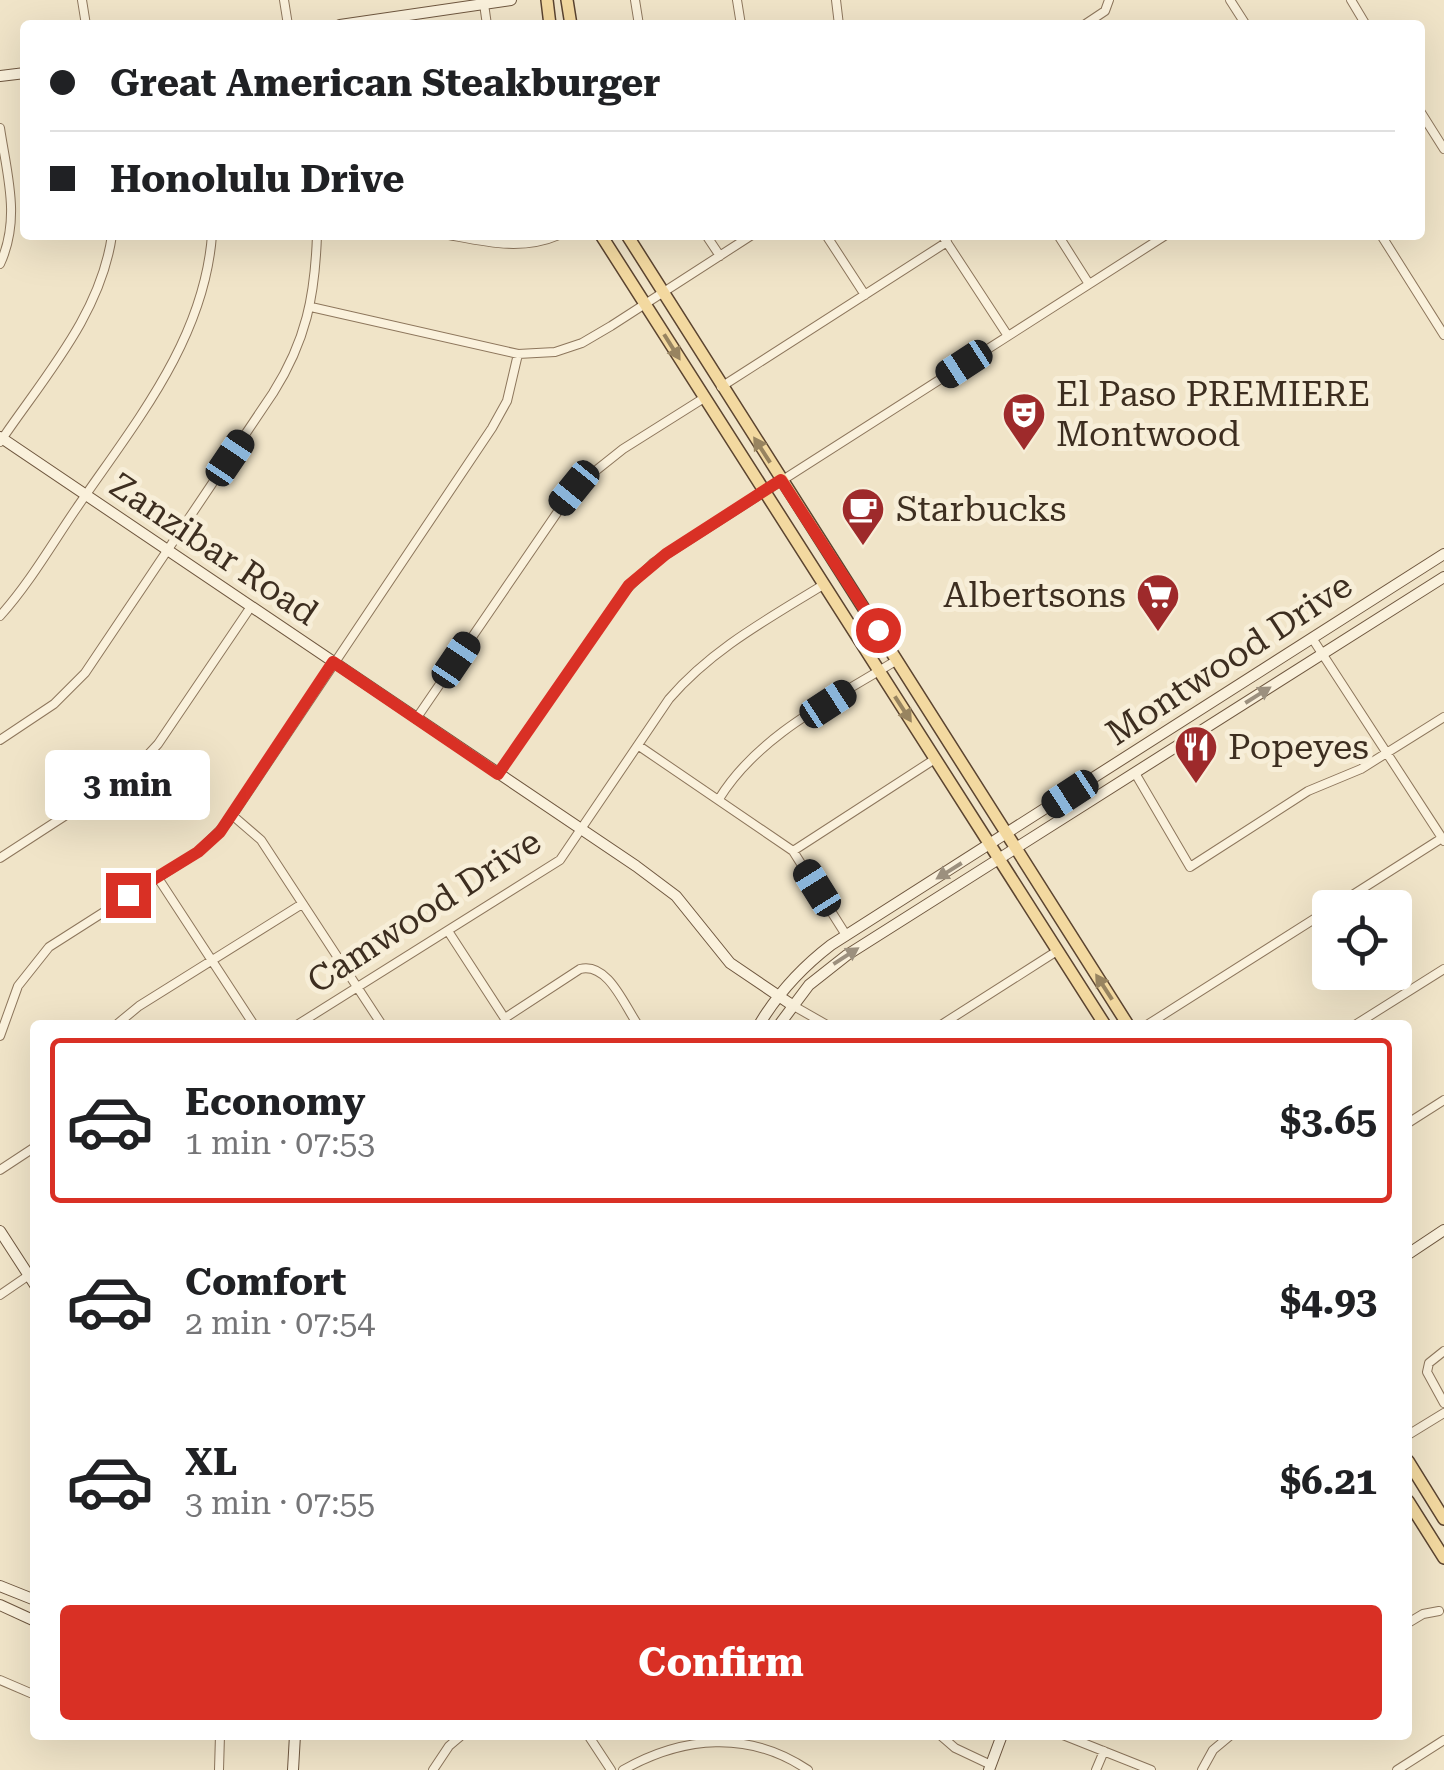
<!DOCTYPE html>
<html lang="en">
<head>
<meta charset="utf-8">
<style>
	:root { --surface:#fff; --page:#f6f6f6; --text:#202124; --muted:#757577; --line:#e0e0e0; --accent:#d93025 }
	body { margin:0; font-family:"Roboto Serif",serif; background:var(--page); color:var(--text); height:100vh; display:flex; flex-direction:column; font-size:38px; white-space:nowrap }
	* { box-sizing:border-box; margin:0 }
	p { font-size:32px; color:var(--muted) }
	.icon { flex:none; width:55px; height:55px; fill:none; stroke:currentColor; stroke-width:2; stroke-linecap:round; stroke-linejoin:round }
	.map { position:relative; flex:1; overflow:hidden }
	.details { position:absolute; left:30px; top:1020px; width:1382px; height:720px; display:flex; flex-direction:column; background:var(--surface); border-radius:10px; box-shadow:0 10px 40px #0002 }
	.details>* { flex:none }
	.hud { position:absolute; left:20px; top:20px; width:1405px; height:220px; border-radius:10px; box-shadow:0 10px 40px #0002; display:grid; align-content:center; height:220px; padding:0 30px; background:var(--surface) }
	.tools { position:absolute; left:1312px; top:890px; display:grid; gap:20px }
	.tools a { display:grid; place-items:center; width:100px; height:100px; border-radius:10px; background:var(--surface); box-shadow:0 10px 40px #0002; font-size:50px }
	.end { position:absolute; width:45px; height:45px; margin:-22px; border:12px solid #d93025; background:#fff; box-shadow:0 0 0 5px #fff }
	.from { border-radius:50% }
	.bubble { position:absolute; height:70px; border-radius:10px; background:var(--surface); box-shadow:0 10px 40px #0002; font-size:32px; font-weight:700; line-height:70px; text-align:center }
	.car { position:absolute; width:30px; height:60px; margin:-30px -15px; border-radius:12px; box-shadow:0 0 8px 2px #0007; background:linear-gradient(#222 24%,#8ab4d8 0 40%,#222 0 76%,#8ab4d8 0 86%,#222 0) }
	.hud b { display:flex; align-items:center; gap:35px; height:95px; font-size:38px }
	.hud b+b { border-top:2px solid var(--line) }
	.hud i { width:25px; height:25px; background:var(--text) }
	ul { padding:18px 0 0; list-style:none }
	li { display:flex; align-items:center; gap:30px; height:165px; margin:0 20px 15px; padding:0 10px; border:5px solid transparent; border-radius:10px }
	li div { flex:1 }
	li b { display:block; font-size:38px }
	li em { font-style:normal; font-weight:700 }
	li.selected { border-color:var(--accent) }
	li>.icon { width:90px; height:90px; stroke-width:1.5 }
	.action { display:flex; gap:20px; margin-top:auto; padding:20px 30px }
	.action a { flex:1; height:115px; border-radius:10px; background:var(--accent); color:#fff; font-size:40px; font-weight:700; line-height:115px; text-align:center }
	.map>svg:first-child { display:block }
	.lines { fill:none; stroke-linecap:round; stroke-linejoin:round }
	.street-casing { stroke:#8d765c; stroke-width:10 }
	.secondary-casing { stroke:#6f573f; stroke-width:12 }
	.primary-casing { stroke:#5b4430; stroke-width:14 }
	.street { stroke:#faf1dc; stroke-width:8 }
	.secondary { stroke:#faf1dc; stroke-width:10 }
	.primary { stroke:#f3d9a0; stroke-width:11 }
	.oneway { fill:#988460 }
	.oneway2 { fill:#9c907e }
	.route { stroke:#d93025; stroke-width:12 }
	.labels { text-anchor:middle; stroke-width:10; stroke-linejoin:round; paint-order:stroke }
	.poi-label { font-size:35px; fill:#3d2e20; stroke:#f7eed8; text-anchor:start }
	.street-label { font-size:35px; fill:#3d2e20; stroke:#f7eed8 }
</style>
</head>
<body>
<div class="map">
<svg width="1444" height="1770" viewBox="0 0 1444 1770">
	<rect width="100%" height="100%" fill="#f0e4c8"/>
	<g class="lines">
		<g class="street-casing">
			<path id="street" d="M 82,0 L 86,25
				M 284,0 L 288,25
				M 635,0 L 639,25
				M 737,0 L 741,25
				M 836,0 L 839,25
				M 1230,0 L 1246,25
				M 1351,0 L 1366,25
				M 484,4 L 487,25
				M 1084,25 L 1105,11 L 1109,0
				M 1420,111 L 1444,149
				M 0,128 C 7,175 21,219 0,264
				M 449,235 C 486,242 522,251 559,235
				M 706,235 L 720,256
				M 826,235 L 865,295
				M 942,235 L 1008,336
				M 1058,235 L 1089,284
				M 1381,235 L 1444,335
				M 311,307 L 518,354 L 555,352 L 582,343 L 611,326 L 752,235
				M 721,387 L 947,242
				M 0,442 C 44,377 101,314 112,235
				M 0,616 C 29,584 52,544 76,509 C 134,424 204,341 212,235
				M 1312,638 L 1444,841
				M 416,719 L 574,488 L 623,449 L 704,398
				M 0,740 L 54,704 L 85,673 L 273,393 C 306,341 315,296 317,235
				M 639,746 L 793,851 L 846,935
				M 1135,773 L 1190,867 L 1308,791 L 1361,769 L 1444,717
				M 498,774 L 623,593 L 653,563 L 1166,235
				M 719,799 C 758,735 834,699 897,660
				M 232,815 L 261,840 L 382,1025
				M 793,851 L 935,759
				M 0,858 L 131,773 L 158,744 L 250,608
				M 158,878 L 254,1025
				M 1332,908 L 1442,838
				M 448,931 L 509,1025
				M 792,1005 L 827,1025
				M 505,1018 L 580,969 C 608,962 624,1005 638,1025
				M 116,1025 L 139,1006 L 302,904
				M 297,1025 L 560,860 L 669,699 C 712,649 768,619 823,585
				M 941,1025 L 1057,951
				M 1147,1025 L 1330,909
				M 1355,1025 L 1444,969
				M 0,1036 L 18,986 L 49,947 L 198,852 L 228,822 L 492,428 L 507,401 L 518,354
				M 1408,1123 L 1444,1100
				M 0,1170 L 35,1147
				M 0,1295 L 35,1271
				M 1444,1351 L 1429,1363 L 1427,1372 L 1444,1403
				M 1408,1435 L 1444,1413
				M 1408,1623 L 1423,1614 L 1439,1611
				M 0,1680 L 35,1695
				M 588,1735 L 611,1770
				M 940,1735 L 955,1748 L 991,1765
				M 1063,1735 L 1151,1770
				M 219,1770 L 220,1735
				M 433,1770 L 449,1746 L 462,1735
				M 623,1770 C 683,1736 749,1730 808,1770
				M 1096,1770 L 1104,1751
				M 1202,1770 L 1213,1750 L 1231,1735
				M 1397,1770 L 1444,1740"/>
		</g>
		<g class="secondary-casing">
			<path id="secondary" d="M 340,25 L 511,0
				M 0,76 L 25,73
				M 0,437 L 636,866 L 676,896 L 730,963 L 792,1005
				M 759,1025 C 778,993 801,968 831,945 L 1444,554
				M 779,1025 L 809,985 L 847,955 L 1444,577
				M 0,1231 L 35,1285
				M 1408,1254 L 1444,1230
				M 0,1586 L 35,1600
				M 0,1605 L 35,1621
				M 293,1770 L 295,1735
				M 989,1770 L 1002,1735"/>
		</g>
		<g class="primary-casing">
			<path id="primary" d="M 547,0 L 550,25
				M 567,0 L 571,25
				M 601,235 L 1105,1025
				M 627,235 L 1128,1025
				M 1408,1461 L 1444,1519
				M 1408,1501 L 1444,1558"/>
		</g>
		<use href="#street" class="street"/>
		<use href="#secondary" class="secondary"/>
		<use href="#primary" class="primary"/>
	</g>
	<defs><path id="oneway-solid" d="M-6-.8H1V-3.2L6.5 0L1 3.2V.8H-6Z" transform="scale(2.5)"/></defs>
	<g class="oneway">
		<use href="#oneway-solid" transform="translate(672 347) rotate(58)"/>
		<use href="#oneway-solid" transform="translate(762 450) rotate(-123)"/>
		<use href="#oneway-solid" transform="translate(903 709) rotate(57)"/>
		<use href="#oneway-solid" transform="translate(1104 987) rotate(-123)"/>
	</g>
	<g class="oneway2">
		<use href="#oneway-solid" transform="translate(1258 695) rotate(-32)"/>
		<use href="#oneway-solid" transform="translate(949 871) rotate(148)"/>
		<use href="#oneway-solid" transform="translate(846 956) rotate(-33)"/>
	</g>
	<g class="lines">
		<path class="route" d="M 128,895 L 198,852 L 220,832 L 333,662 L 498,774 L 629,585 L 666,554 L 781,480 L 878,630"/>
	</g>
	<defs>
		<g id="theatre-pin" transform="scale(2.25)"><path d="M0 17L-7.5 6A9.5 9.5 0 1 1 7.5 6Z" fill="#9e2a2b" stroke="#f7eed8"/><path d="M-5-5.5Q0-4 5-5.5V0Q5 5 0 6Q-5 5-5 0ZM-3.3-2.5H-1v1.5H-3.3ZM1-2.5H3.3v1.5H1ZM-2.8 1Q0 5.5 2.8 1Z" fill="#fff"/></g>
		<g id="cafe-pin" transform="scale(2.25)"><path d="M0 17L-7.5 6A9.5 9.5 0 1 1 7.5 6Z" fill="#9e2a2b" stroke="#f7eed8"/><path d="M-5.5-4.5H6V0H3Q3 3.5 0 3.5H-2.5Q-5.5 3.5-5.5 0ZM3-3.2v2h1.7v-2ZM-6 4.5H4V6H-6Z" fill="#fff"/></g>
		<g id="supermarket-pin" transform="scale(2.25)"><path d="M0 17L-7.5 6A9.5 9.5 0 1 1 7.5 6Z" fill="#9e2a2b" stroke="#f7eed8"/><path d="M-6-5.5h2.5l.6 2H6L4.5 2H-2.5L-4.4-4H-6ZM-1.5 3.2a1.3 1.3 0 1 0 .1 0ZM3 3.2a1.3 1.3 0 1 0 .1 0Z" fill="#fff"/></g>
		<g id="restaurant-pin" transform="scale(2.25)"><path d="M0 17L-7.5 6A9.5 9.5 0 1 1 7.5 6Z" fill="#9e2a2b" stroke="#f7eed8"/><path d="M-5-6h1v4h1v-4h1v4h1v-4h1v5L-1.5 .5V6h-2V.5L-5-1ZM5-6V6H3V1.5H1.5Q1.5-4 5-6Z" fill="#fff"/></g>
	</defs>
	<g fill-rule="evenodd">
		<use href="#theatre-pin" x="1024" y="414"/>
		<use href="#cafe-pin" x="863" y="509"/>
		<use href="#supermarket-pin" x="1158" y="595"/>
		<use href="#restaurant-pin" x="1196" y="747"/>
	</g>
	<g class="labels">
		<g class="poi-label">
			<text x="1056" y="406">El Paso PREMIERE<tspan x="1056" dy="40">Montwood</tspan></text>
			<text x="896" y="521">Starbucks</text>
			<text x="1126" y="607" text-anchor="end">Albertsons</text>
			<text x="1228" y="759">Popeyes</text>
		</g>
		<g class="street-label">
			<text transform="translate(214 549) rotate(34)" y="12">Zanzibar Road</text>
			<text transform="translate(1229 659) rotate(-33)" y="12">Montwood Drive</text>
			<text transform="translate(424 911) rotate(-33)" y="12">Camwood Drive</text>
		</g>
	</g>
</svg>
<div class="tools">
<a><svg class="icon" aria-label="locate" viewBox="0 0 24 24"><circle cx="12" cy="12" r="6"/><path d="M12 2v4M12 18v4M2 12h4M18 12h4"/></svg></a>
</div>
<i class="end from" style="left:878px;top:630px"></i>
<i class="end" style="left:128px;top:895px"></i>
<div class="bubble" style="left:45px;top:750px;width:165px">3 min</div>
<i class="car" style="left:964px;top:364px;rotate:237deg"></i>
<i class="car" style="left:230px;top:458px;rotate:34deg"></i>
<i class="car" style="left:574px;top:488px;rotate:219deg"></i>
<i class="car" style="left:456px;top:660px;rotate:34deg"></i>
<i class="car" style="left:828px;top:704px;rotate:57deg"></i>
<i class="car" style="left:1070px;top:794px;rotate:237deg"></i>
<i class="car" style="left:817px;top:888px;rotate:328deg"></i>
<div class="hud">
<b><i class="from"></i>Great American Steakburger</b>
<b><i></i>Honolulu Drive</b>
</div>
<section class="details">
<ul>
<li class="selected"><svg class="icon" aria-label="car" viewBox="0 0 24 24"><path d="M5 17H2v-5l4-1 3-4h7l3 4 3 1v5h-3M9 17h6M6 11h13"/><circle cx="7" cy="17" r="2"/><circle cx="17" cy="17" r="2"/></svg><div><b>Economy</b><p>1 min · 07:53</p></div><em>$3.65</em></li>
<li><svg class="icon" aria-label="car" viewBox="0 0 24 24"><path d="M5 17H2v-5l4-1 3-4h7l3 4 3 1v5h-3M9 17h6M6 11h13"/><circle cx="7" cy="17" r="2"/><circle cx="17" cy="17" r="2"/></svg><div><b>Comfort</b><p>2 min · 07:54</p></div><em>$4.93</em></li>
<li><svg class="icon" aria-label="car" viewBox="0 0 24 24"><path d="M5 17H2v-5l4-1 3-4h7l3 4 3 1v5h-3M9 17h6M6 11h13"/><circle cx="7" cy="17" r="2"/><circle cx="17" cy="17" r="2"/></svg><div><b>XL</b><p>3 min · 07:55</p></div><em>$6.21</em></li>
</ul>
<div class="action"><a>Confirm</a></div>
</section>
</div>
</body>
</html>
